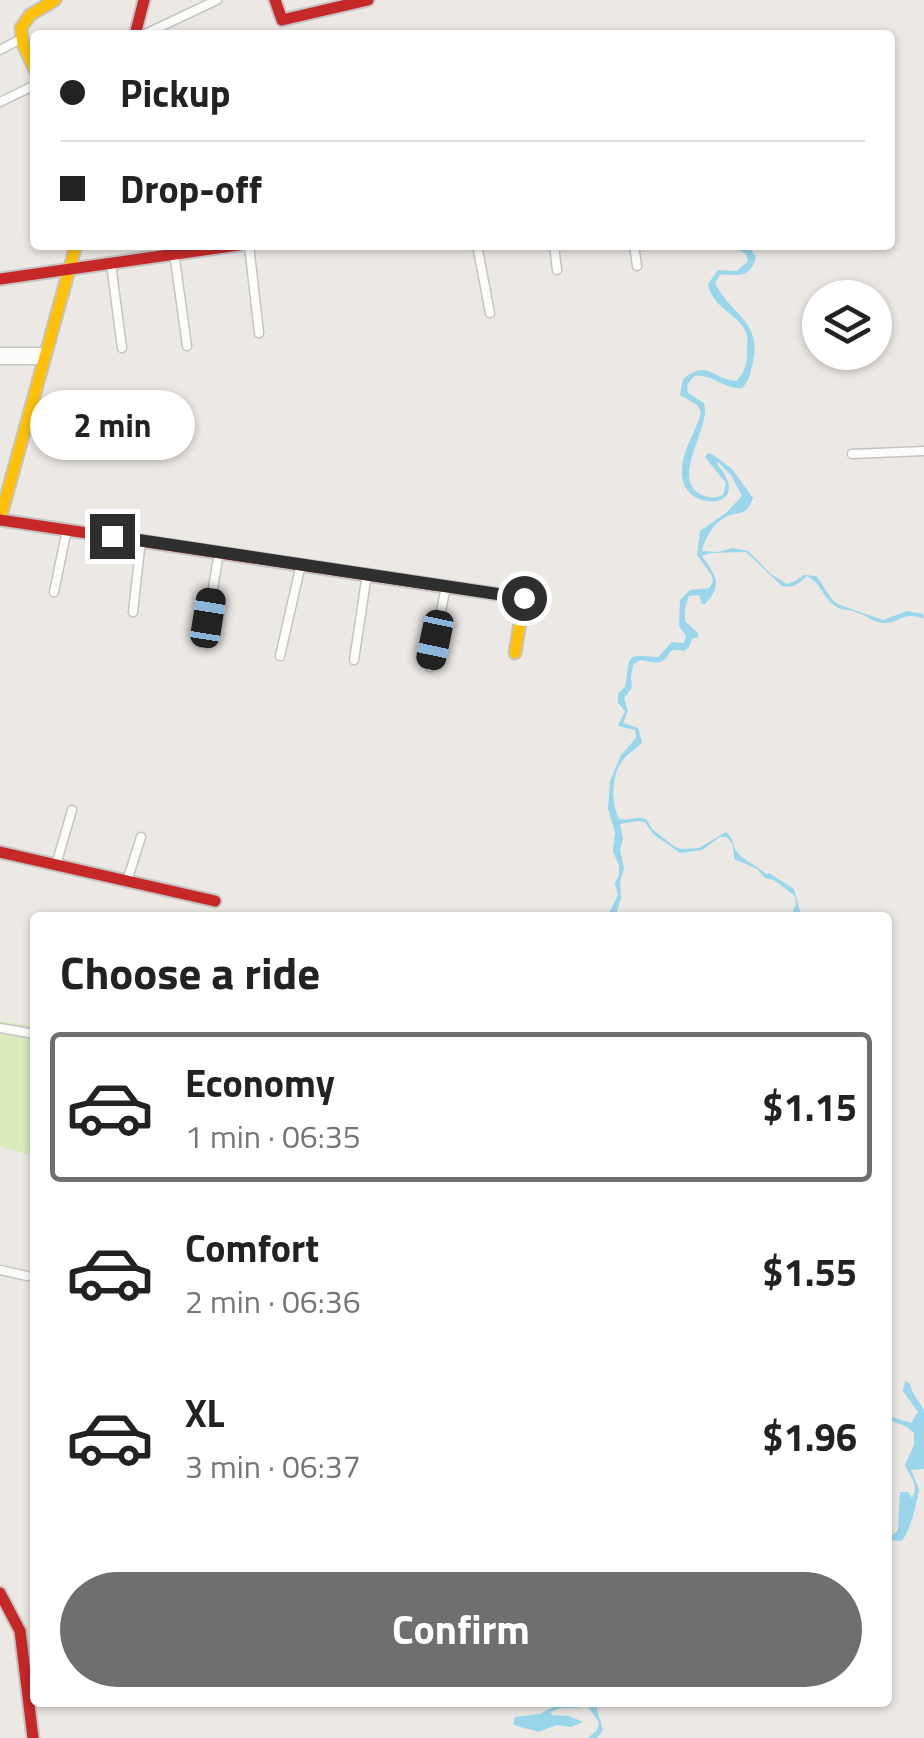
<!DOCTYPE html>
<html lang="en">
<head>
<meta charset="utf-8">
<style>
	:root { --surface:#fff; --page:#f2f2f2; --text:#222; --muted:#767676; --line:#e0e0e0; --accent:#706f6e }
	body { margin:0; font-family:"Titillium Web",sans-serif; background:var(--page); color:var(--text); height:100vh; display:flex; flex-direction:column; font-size:38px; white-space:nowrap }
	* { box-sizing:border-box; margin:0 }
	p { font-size:32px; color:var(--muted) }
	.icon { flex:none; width:55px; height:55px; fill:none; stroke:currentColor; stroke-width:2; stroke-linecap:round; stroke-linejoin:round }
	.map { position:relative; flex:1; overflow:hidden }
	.sheet { position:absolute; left:30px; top:912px; width:862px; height:795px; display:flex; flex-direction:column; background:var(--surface); border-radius:10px; box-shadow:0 2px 8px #0004 }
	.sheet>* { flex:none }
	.hud { position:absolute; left:30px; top:30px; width:865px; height:220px; border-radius:10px; box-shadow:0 2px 8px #0004; display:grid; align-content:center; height:220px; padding:0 30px; background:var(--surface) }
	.fabs { position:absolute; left:802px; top:280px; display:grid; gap:20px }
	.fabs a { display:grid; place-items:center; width:90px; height:90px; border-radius:50%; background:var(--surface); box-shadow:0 2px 8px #0004; font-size:50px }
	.end { position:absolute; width:45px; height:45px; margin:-22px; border:12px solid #2e2e2e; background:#fff; box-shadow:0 0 0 5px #fff }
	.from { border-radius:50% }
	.bubble { position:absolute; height:70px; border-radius:35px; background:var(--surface); box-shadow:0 2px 8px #0004; font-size:32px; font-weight:700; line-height:70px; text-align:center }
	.car { position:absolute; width:30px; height:60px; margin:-30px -15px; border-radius:12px; box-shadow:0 0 8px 2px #0007; background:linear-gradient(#222 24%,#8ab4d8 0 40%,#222 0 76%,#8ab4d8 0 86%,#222 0) }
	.hud b { display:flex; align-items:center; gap:35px; height:95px; font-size:38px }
	.hud b+b { border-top:2px solid var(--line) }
	.hud i { width:25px; height:25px; background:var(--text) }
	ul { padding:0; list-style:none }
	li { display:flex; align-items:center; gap:30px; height:150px; margin:0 20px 15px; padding:0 10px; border:5px solid transparent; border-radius:10px }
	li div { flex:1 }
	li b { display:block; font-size:38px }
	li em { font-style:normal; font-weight:700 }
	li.active { border-color:var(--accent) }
	li>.icon { width:90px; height:90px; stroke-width:1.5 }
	h2 { padding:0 30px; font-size:45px; line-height:120px }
	.button { display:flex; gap:20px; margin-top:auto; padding:20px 30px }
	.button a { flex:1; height:115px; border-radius:60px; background:var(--accent); color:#fff; font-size:40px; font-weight:700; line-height:115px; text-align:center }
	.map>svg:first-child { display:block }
	.pitch { fill:#d9eabb }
	.water { fill:#99d6ec }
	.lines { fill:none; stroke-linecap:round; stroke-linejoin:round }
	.street-casing { stroke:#c5c4c5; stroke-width:11 }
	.slow-casing { stroke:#c5c4c5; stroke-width:15 }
	.jam-casing { stroke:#c5c4c5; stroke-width:15 }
	.street { stroke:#fcfcfb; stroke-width:8 }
	.slow { stroke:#ffc107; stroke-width:11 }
	.jam { stroke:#c62828; stroke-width:11 }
	.route { stroke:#2e2e2e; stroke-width:12 }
</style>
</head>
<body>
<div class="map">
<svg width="924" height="1738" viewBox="0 0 924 1738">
	<rect width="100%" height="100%" fill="#ece8e4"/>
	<path class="pitch" d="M 0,1021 L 35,1026 L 35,1115 L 29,1155 L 0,1146 Z"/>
	<path class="water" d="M 728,245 L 749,245 L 756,258 C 748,280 740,274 720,275 L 715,283 C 731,316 764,321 752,366 C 750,375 749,381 742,388 C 724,390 713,373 694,376 L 687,385 L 688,393 L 704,403 C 712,427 670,477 700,494 C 708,498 714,499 723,495 L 726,483 L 705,457 L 708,453 L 712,454 L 732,469 L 753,498 C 746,517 741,510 726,517 C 713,523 705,538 702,551 L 718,552 L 733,548 L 748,551 L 771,574 L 787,584 L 795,581 L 804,575 L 816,576 C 823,584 828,596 836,603 C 839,605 877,618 883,620 L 907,611 L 923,614 L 924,619 C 903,609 897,627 878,622 C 870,620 864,614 856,612 C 848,609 840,611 834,605 C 822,596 821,583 807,576 C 800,583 792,589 782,586 L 746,552 L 710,553 L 702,556 C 715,575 724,584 705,604 L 702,604 L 699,595 L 689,596 L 685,608 L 685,621 L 698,633 L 698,637 L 692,639 L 689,647 L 684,651 C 664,647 673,656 661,662 C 655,664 646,661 640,660 L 633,665 L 631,677 L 632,688 L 624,698 L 628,711 L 623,723 L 638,728 L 642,742 C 636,750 628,753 623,760 C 611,774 611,804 619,819 C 629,821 638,815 647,820 L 652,829 L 675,847 L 682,849 L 699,848 L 726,832 C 736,841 731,845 738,853 C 742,859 759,867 766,874 L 769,873 L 794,889 L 801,915 L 821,917 L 796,917 L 793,910 L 796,904 L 795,896 L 774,880 L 765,878 L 757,869 L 734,859 L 733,845 L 727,837 L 720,837 L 702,850 L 680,853 L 653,834 L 645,822 L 637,821 L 620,824 L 623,839 L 620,850 L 624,868 L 620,882 L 621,898 L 615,917 L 610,917 L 610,911 L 618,895 L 615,883 L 619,875 L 619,865 L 613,852 L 615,832 L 608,809 L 610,781 L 621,755 L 636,738 L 635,730 L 618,726 L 625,711 L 618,703 L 618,693 L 625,687 C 631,655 623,654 658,657 L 672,642 L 684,643 L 686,636 L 679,626 L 680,600 L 690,590 L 709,588 L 713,582 L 712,576 L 697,555 L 700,531 L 726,513 L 742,496 L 731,475 L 718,462 L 717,464 C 758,511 680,514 682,472 C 682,449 696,433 701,412 L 697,405 L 680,395 L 683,379 C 708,359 710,378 736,381 C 745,373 747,364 747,352 C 747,346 748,341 747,336 C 743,315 713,311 708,284 L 718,270 L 737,271 L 748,261 L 746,254 Z
		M 905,1381 L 910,1384 L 913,1393 L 924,1410 L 924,1469 L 911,1470 L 919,1489 C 916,1506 912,1526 902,1541 L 888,1540 L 888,1535 L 893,1535 L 898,1530 L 900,1492 L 908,1492 L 912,1498 C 920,1484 909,1476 905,1465 L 914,1445 L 914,1433 L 907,1427 L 888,1419 L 889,1416 L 911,1423 L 918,1412 L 903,1391 Z
		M 585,1702 L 598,1703 L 597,1710 L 603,1730 L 597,1738 L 588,1738 L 597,1730 L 599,1723 L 587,1705 C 575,1711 563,1705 551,1712 L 552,1715 L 569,1716 L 583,1722 L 571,1727 L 557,1725 L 538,1732 C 530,1728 521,1729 513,1724 L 515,1717 L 540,1714 L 555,1706 Z"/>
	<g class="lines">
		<g class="street-casing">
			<path id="street" d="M 143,35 L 217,0
				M 0,50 L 21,39
				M 0,102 L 35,85
				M 173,245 L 187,346
				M 249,245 L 259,333
				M 477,245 L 490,313
				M 554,245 L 557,270
				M 634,245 L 637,266
				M 111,264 L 122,348
				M 0,352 L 46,352
				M 0,360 L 44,360
				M 852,454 L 924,451
				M 54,592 L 67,529
				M 133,612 L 141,540
				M 208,618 L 219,552
				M 280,656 L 301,564
				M 354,660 L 367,574
				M 430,667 L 446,586
				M 56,865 L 72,810
				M 127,881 L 141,837
				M 0,1028 L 29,1033
				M 0,1270 L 27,1276"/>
		</g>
		<g class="slow-casing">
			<path id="slow" d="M 35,70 L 23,44 L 21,28 L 30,15 L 55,0
				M 0,519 L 76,245
				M 434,585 L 524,598 L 515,653"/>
		</g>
		<g class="jam-casing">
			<path id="jam" d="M 275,0 L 282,20 L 368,0
				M 135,35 L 144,0
				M 0,279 L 239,245
				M 0,520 L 434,585
				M 0,852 L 215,901
				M 0,1593 L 20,1631 L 33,1738"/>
		</g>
		<use href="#street" class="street"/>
		<use href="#slow" class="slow"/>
		<use href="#jam" class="jam"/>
	</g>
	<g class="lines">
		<path class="route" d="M 112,536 L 524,598"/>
	</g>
</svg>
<div class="fabs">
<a><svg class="icon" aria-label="layers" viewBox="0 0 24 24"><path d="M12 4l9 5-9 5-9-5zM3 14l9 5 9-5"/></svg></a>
</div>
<i class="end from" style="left:524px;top:598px"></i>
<i class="end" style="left:112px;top:536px"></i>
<div class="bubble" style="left:30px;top:390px;width:165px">2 min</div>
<i class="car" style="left:208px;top:618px;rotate:9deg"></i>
<i class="car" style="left:435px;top:640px;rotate:192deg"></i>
<div class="hud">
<b><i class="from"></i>Pickup</b>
<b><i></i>Drop-off</b>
</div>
<section class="sheet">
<h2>Choose a ride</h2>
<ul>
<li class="active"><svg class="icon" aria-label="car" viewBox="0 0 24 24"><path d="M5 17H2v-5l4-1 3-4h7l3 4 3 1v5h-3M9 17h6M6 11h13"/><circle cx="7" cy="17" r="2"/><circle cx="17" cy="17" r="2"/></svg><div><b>Economy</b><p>1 min · 06:35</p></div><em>$1.15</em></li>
<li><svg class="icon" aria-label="car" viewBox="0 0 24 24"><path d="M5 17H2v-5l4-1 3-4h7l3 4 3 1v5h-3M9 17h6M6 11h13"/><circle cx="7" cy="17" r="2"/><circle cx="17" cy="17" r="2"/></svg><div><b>Comfort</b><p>2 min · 06:36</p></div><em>$1.55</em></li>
<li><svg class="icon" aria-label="car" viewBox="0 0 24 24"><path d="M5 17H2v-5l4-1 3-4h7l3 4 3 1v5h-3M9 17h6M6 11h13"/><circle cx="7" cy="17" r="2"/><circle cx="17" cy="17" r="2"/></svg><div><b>XL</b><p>3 min · 06:37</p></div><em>$1.96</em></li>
</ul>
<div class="button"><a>Confirm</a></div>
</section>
</div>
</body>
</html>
